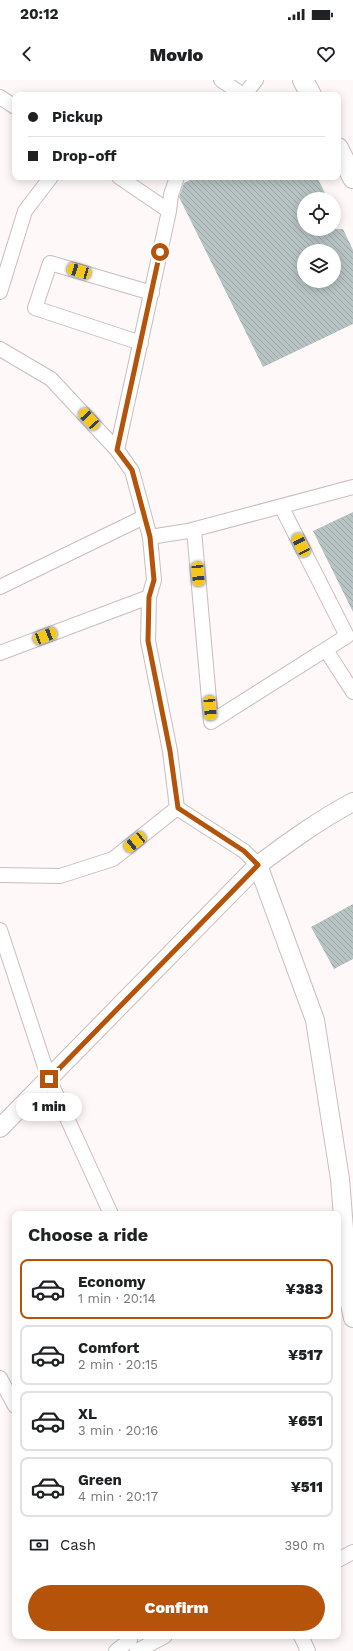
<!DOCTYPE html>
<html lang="en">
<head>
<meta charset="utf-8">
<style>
	:root { --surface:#fff; --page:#f6f6f6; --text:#202124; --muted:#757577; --line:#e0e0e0; --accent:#b45309 }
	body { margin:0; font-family:"Work Sans",sans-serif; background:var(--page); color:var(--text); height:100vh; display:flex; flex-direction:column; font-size:15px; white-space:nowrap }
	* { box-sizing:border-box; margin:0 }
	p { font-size:13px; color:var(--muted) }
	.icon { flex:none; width:22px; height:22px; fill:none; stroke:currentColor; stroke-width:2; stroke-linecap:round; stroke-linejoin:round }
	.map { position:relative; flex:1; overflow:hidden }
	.side { position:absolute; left:12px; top:1131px; width:329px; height:428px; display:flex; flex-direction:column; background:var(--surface); border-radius:8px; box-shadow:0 2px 10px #0003 }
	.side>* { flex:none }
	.banner { position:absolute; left:12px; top:12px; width:329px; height:88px; border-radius:8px; box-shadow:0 2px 10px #0003; display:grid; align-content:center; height:88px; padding:0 16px; background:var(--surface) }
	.tools { position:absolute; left:297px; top:112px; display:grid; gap:8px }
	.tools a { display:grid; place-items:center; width:44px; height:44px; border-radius:50%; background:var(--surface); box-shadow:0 2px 10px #0003; font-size:20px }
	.end { position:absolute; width:18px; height:18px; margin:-9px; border:5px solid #b45309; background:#fff; box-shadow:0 0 0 2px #fff }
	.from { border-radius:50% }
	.bubble { position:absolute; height:28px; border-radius:14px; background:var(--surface); box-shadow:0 2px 10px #0003; font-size:13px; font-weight:800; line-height:28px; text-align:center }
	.car { position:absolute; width:12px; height:24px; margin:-12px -6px; border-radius:5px; box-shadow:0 0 3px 1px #0007; background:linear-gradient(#f5c518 24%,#345 0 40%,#f5c518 0 76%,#345 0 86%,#f5c518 0) }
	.banner b { display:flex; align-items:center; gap:14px; height:38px; font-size:15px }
	.banner b+b { border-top:1px solid var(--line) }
	.banner i { width:10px; height:10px; background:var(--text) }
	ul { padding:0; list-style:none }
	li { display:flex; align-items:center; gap:12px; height:60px; margin:0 8px 6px; padding:0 8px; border:2px solid var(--line); border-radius:8px }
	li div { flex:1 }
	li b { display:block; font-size:15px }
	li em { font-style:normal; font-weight:800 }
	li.selected { border-color:var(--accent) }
	li>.icon { width:36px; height:36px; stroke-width:1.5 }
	h2 { padding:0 16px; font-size:18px; line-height:48px }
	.pay { display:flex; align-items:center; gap:10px; height:44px; padding:0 16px; font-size:15px }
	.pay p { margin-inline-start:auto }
	.primary-button { display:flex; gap:8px; margin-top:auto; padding:8px 16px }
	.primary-button a { flex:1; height:46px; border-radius:24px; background:var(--accent); color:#fff; font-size:16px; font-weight:800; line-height:46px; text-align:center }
	.status { display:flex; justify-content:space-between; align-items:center; height:28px; padding:0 20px; background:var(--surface); direction:ltr }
	.status svg { height:11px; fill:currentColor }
	header { display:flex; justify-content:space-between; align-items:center; height:52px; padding:0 16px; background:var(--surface); font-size:18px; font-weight:800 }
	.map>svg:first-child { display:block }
	.building { fill:url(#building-back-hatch); fill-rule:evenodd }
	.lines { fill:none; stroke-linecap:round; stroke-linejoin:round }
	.minor-casing { stroke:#c8bdbc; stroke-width:16 }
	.tertiary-casing { stroke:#c8bdbc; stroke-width:20 }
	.secondary-casing { stroke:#c8bdbc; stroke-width:22 }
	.minor { stroke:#fff; stroke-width:14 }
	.tertiary { stroke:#fff; stroke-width:18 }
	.secondary { stroke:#fff; stroke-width:20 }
	.route { stroke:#b45309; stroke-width:5 }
</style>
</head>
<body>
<div class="status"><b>20:12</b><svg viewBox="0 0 49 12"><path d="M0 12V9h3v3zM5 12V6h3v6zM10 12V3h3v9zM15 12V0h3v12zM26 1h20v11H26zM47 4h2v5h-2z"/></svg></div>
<header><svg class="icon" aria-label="back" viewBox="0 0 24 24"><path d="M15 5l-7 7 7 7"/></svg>Movio<svg class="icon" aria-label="heart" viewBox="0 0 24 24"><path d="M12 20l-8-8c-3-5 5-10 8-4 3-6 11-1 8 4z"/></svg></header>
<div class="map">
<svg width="353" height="1571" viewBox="0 0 353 1571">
	<defs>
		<pattern id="building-back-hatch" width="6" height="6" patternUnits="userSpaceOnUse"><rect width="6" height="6" fill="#b8c3c4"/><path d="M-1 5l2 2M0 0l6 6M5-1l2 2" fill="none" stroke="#9da6a7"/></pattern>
	</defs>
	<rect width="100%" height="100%" fill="#fff8f8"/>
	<path class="building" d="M 197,97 L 317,97 L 328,119 L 304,119 L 304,149 L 343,149 L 353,170 L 353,244 L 263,287 L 179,117 L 184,103 ZM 304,171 L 334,171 L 334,201 L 304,201 Z
		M 353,432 L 353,532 L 313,451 Z
		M 353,824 L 353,879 L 334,889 L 311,847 Z"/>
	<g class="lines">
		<g class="minor-casing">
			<path id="minor" d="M 221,0 L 243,15
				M 244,15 L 256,0
				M 0,17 L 15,27
				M 119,97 L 169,131
				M 0,212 L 25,131 L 51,97
				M 141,263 L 35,228 L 50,183 L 152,213
				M 0,269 L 51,299 L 117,370 L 132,391 L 150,457 L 154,500 L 149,517 L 148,561 L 170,671 L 177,728 L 244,771 L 258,785
				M 117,370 L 169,131 L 171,115 L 177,97
				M 194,450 L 211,642 L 347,556 L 281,426
				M 150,457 L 188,451 L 353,407
				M 0,507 L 144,437
				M 326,570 L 353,612
				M 0,573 L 149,517
				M 0,795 L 60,796 L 113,779 L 177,728
				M 0,850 L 49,999 L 111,1134
				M 0,1298 L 15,1326
				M 338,1480 L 353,1472
				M 301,1556 L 308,1571
				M 116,1571 L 130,1560
				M 137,1571 L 165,1556"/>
		</g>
		<g class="tertiary-casing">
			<path id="tertiary" d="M 258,785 L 315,940 L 340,1099 L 350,1224 L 353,1238
				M 0,1048 L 258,785 C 289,762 319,740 353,722"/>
		</g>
		<g class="secondary-casing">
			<path id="secondary" d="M 303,0 L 311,15
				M 338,68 L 353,98"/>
		</g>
		<use href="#minor" class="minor"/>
		<use href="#tertiary" class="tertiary"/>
		<use href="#secondary" class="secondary"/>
	</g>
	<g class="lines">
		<path class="route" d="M 49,999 L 258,785 L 244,771 L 178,728 L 170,671 L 148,561 L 149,517 L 154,500 L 150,457 L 132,390 L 117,370 L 160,172"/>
	</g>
</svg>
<div class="tools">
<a><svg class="icon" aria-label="locate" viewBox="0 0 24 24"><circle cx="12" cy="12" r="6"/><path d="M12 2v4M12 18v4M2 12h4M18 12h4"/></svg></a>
<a><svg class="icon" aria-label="layers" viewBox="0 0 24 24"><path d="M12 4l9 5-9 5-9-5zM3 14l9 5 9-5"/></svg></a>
</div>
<i class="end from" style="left:160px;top:172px"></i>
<i class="end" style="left:49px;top:999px"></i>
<div class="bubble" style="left:16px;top:1013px;width:66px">1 min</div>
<i class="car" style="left:79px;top:191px;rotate:287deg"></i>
<i class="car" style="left:89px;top:339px;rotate:317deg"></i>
<i class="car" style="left:301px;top:465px;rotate:333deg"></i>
<i class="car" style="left:198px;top:494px;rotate:175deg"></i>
<i class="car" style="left:45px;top:556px;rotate:69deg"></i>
<i class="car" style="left:210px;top:628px;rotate:175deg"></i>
<i class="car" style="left:135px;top:762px;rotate:231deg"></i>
<div class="banner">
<b><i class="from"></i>Pickup</b>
<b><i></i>Drop-off</b>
</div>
<section class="side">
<h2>Choose a ride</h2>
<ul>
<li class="selected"><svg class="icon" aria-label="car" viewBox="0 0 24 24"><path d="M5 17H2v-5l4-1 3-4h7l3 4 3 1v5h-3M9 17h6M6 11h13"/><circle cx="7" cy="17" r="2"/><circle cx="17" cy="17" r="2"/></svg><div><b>Economy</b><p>1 min · 20:14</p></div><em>¥383</em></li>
<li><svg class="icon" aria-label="car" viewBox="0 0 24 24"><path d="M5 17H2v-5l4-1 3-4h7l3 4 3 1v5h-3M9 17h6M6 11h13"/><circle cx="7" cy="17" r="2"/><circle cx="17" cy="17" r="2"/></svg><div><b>Comfort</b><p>2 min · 20:15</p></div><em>¥517</em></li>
<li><svg class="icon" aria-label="car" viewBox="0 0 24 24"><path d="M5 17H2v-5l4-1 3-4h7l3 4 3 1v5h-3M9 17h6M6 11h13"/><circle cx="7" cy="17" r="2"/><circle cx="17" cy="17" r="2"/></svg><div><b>XL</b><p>3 min · 20:16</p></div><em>¥651</em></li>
<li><svg class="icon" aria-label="car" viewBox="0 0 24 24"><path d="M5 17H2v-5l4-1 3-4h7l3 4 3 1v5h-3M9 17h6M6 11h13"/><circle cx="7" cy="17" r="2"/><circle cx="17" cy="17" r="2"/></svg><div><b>Green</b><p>4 min · 20:17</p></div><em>¥511</em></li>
</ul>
<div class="pay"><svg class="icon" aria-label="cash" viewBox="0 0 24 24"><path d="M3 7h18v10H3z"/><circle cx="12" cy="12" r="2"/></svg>Cash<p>390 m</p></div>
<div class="primary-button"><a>Confirm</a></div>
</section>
</div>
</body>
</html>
